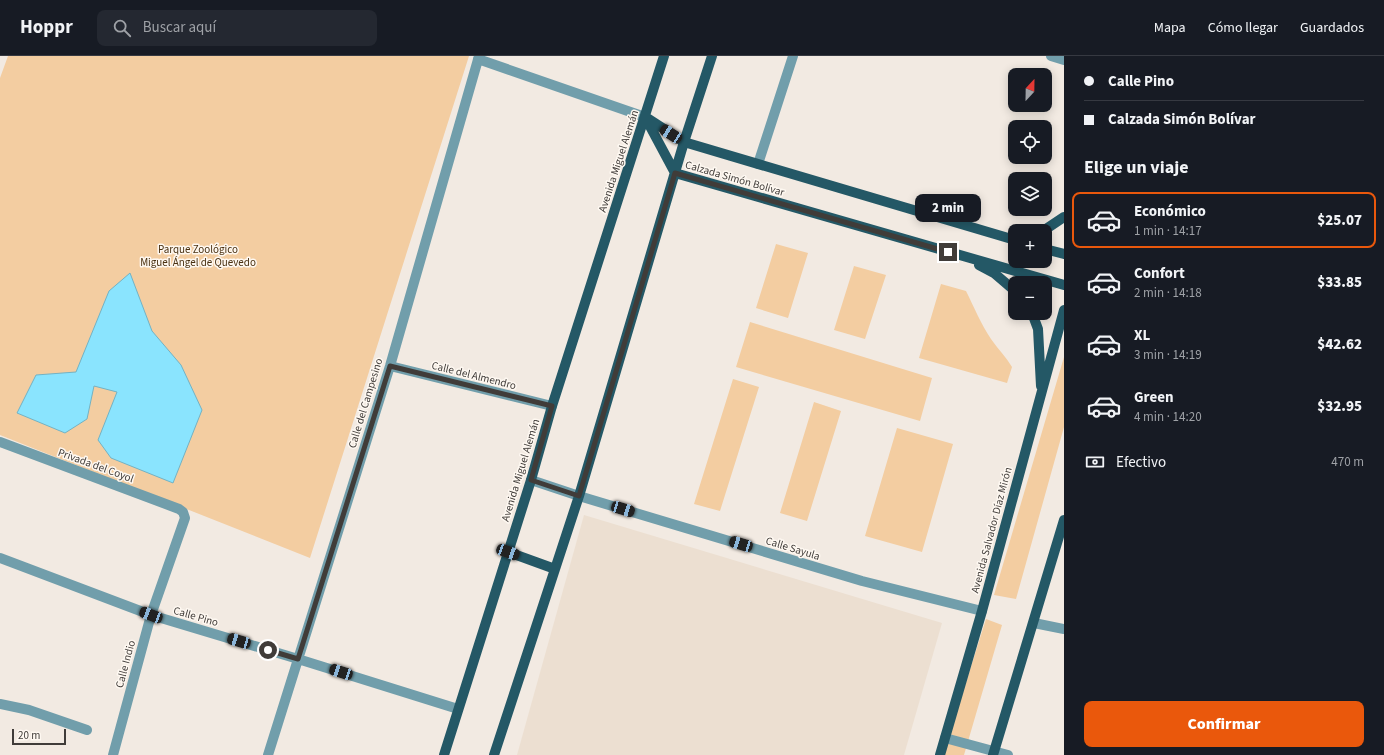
<!DOCTYPE html>
<html lang="es">
<head>
<meta charset="utf-8">
<style>
	:root { --surface:#171b24; --page:#242831; --text:#f1f3f6; --muted:#9ea1a6; --line:#363941; --accent:#ea580c }
	body { margin:0; font-family:"Source Sans 3",sans-serif; background:var(--page); color:var(--text); height:100vh; display:flex; flex-direction:column; font-size:15px; white-space:nowrap }
	* { box-sizing:border-box; margin:0 }
	p { font-size:13px; color:var(--muted) }
	.icon { flex:none; width:22px; height:22px; fill:none; stroke:currentColor; stroke-width:2; stroke-linecap:round; stroke-linejoin:round }
	.map { position:relative; flex:1; overflow:hidden }
	.sheet { display:flex; flex-direction:column; background:var(--surface); width:320px }
	.sheet>* { flex:none }
	.hud { display:grid; align-content:center; height:88px; padding:0 20px; background:var(--surface) }
	.needle { width:26px; rotate:22deg }
	.buttons { position:absolute; left:1008px; top:12px; display:grid; gap:8px }
	.buttons a { display:grid; place-items:center; width:44px; height:44px; border-radius:8px; background:var(--surface); box-shadow:0 2px 10px #0003; font-size:20px }
	.scale { position:absolute; left:12px; bottom:10px; width:54px; box-sizing:border-box; padding-left:4px; border:2px solid #403c39; border-top:0; font-size:11px; line-height:14px; white-space:nowrap; color:#403c39; -webkit-text-stroke:3px #fef8f1; paint-order:stroke }
	.end { position:absolute; width:18px; height:18px; margin:-9px; border:5px solid #403c39; background:#fff; box-shadow:0 0 0 2px #fff }
	.from { border-radius:50% }
	.bubble { position:absolute; height:28px; border-radius:8px; background:var(--surface); box-shadow:0 2px 10px #0003; font-size:13px; font-weight:800; line-height:28px; text-align:center }
	.car { position:absolute; width:12px; height:24px; margin:-12px -6px; border-radius:5px; box-shadow:0 0 3px 1px #0007; background:linear-gradient(#222 24%,#8ab4d8 0 40%,#222 0 76%,#8ab4d8 0 86%,#222 0) }
	.hud b { display:flex; align-items:center; gap:14px; height:38px; font-size:15px }
	.hud b+b { border-top:1px solid var(--line) }
	.hud i { width:10px; height:10px; background:var(--text) }
	ul { padding:0; list-style:none }
	li { display:flex; align-items:center; gap:12px; height:56px; margin:0 8px 6px; padding:0 12px; border:2px solid transparent; border-radius:8px }
	li div { flex:1 }
	li b { display:block; font-size:15px }
	li em { font-style:normal; font-weight:800 }
	li.active { border-color:var(--accent) }
	li>.icon { width:36px; height:36px; stroke-width:1.5 }
	h2 { padding:0 20px; font-size:18px; line-height:48px }
	.pay { display:flex; align-items:center; gap:10px; height:44px; padding:0 20px; font-size:15px }
	.pay p { margin-inline-start:auto }
	.cta { display:flex; gap:8px; margin-top:auto; padding:8px 20px }
	.cta a { flex:1; height:46px; border-radius:8px; background:var(--accent); color:#fff; font-size:16px; font-weight:800; line-height:46px; text-align:center }
	header { display:flex; align-items:center; gap:24px; box-sizing:border-box; height:56px; padding:0 20px; background:var(--surface); border-bottom:1px solid var(--line) }
	header strong { font-size:19px }
	nav { display:flex; gap:22px; margin-inline-start:auto; font-size:14px }
	.search { width:280px; height:36px; background:var(--page); display:flex; align-items:center; gap:10px; box-sizing:border-box; padding:0 14px; border-radius:8px; color:var(--muted); font-size:15px }
	main { display:flex; flex:1; min-height:0 }
	.map>svg:first-child { display:block }
	.built { fill:#ecdfd1 }
	.green { fill:#f3cda1 }
	.water { fill:#8ae4fe; stroke:#74b2c3 }
	.lines { fill:none; stroke-linecap:round; stroke-linejoin:round }
	.minor { stroke:#719eab; stroke-width:10 }
	.major { stroke:#245866; stroke-width:10 }
	.route { stroke:#403c39; stroke-width:5 }
	.labels { text-anchor:middle; stroke-width:3; stroke-linejoin:round; paint-order:stroke }
	.street-label { font-size:11px; fill:#403c39; stroke:#fef8f1 }
	.park-label { font-size:11px; fill:#493010; stroke:#fef8f1 }
</style>
</head>
<body>
<header>
<strong>Hoppr</strong>
<div class="search"><svg class="icon" aria-label="search" viewBox="0 0 24 24"><circle cx="10" cy="10" r="6"/><path d="M15 15l6 6"/></svg>Buscar aquí</div>
<nav><a>Mapa</a><a>Cómo llegar</a><a>Guardados</a></nav>
</header>
<main>
<div class="map">
<svg width="1064" height="699" viewBox="0 0 1064 699">
	<rect width="100%" height="100%" fill="#f2eae2"/>
	<path class="built" d="M 584,459 L 942,567 L 904,699 L 517,699 Z"/>
	<path class="green" d="M 8,0 L 469,0 L 310,502 L 0,379 L 0,22 Z
		M 776,188 L 808,197 L 788,262 L 756,252 Z
		M 854,210 L 886,219 L 865,283 L 834,274 Z
		M 941,228 L 966,235 C 974,251 981,268 991,283 C 998,293 1006,301 1012,311 L 1007,327 L 919,302 Z
		M 750,266 L 932,322 L 920,365 L 736,311 Z
		M 1064,301 L 1064,371 L 1016,543 L 994,539 Z
		M 733,323 L 759,331 L 720,455 L 694,448 Z
		M 814,346 L 841,355 L 807,465 L 780,457 Z
		M 897,372 L 953,388 L 922,496 L 865,480 Z
		M 986,563 L 1002,569 L 964,699 L 943,699 Z"/>
	<path class="water" d="M 130,217 L 152,275 L 181,309 L 202,354 L 173,427 L 111,402 L 98,384 L 117,336 L 94,330 L 87,363 L 65,377 L 17,357 L 36,319 L 76,316 L 109,235 Z"/>
	<g class="lines">
		<path class="minor" d="M 1051,0 L 1064,4
			M 478,3 L 645,61
			M 758,108 L 793,0
			M 390,310 L 552,350
			M 0,386 L 179,453 L 183,456 L 185,462 L 151,559 L 113,699
			M 531,424 L 579,440 L 862,525 L 982,555
			M 0,502 L 151,559 L 298,603 L 458,653
			M 1034,567 L 1064,573
			M 0,648 L 29,654 L 87,674
			M 945,682 L 1008,699
			M 268,699 L 390,310 L 479,0"/>
		<path class="major" d="M 645,61 L 675,117 L 1064,229
			M 647,62 L 684,86 L 1015,184
			M 1043,175 L 1064,161
			M 1045,193 L 1064,198
			M 979,209 L 994,217 L 1015,235
			M 1032,257 L 1038,273 L 1041,330
			M 508,496 L 555,513
			M 444,699 L 531,424 L 552,350 L 664,0
			M 494,699 L 579,440 L 684,86 L 712,0
			M 940,699 L 982,555 L 1064,254
			M 993,699 L 1064,464"/>
	</g>
	<g class="lines">
		<path class="route" d="M 268,594 L 298,603 L 390,310 L 552,350 L 531,424 L 579,440 L 675,117 L 948,196"/>
	</g>
	<g class="labels">
		<g class="street-label">
			<text transform="translate(618 105) rotate(-72)" y="4">Avenida Miguel Alemán</text>
			<text transform="translate(735 122) rotate(16)" y="4">Calzada Simón Bolívar</text>
			<text transform="translate(474 319) rotate(14)" y="4">Calle del Almendro</text>
			<text transform="translate(365 347) rotate(-73)" y="4">Calle del Campesino</text>
			<text transform="translate(96 409) rotate(20)" y="4">Privada del Coyol</text>
			<text transform="translate(520 414) rotate(-73)" y="4">Avenida Miguel Alemán</text>
			<text transform="translate(991 474) rotate(-75)" y="4">Avenida Salvador Díaz Mirón</text>
			<text transform="translate(793 492) rotate(17)" y="4">Calle Sayula</text>
			<text transform="translate(196 560) rotate(16)" y="4">Calle Pino</text>
			<text transform="translate(125 608) rotate(-75)" y="4">Calle Indio</text>
		</g>
		<g class="park-label">
			<text x="198" y="197">Parque Zoológico<tspan x="198" dy="13">Miguel Ángel de Quevedo</tspan></text>
		</g>
	</g>
</svg>
<div class="buttons">
<a><svg class="needle" viewBox="-14 -14 28 28"><path d="M0-13l5 13h-10z" fill="#e53935"/><path d="M0 13l5-13h-10z" fill="#9ea1a6"/></svg></a>
<a><svg class="icon" aria-label="locate" viewBox="0 0 24 24"><circle cx="12" cy="12" r="6"/><path d="M12 2v4M12 18v4M2 12h4M18 12h4"/></svg></a>
<a><svg class="icon" aria-label="layers" viewBox="0 0 24 24"><path d="M12 4l9 5-9 5-9-5zM3 14l9 5 9-5"/></svg></a>
<a>+</a>
<a>−</a>
</div>
<div class="scale">20 m</div>
<i class="end from" style="left:268px;top:594px"></i>
<i class="end" style="left:948px;top:196px"></i>
<div class="bubble" style="left:915px;top:138px;width:66px">2 min</div>
<i class="car" style="left:671px;top:78px;rotate:303deg"></i>
<i class="car" style="left:623px;top:453px;rotate:107deg"></i>
<i class="car" style="left:741px;top:488px;rotate:287deg"></i>
<i class="car" style="left:508px;top:496px;rotate:110deg"></i>
<i class="car" style="left:151px;top:559px;rotate:291deg"></i>
<i class="car" style="left:239px;top:585px;rotate:286deg"></i>
<i class="car" style="left:341px;top:616px;rotate:288deg"></i>
</div>
<section class="sheet">
<div class="hud">
<b><i class="from"></i>Calle Pino</b>
<b><i></i>Calzada Simón Bolívar</b>
</div>
<h2>Elige un viaje</h2>
<ul>
<li class="active"><svg class="icon" aria-label="car" viewBox="0 0 24 24"><path d="M5 17H2v-5l4-1 3-4h7l3 4 3 1v5h-3M9 17h6M6 11h13"/><circle cx="7" cy="17" r="2"/><circle cx="17" cy="17" r="2"/></svg><div><b>Económico</b><p>1 min · 14:17</p></div><em>$25.07</em></li>
<li><svg class="icon" aria-label="car" viewBox="0 0 24 24"><path d="M5 17H2v-5l4-1 3-4h7l3 4 3 1v5h-3M9 17h6M6 11h13"/><circle cx="7" cy="17" r="2"/><circle cx="17" cy="17" r="2"/></svg><div><b>Confort</b><p>2 min · 14:18</p></div><em>$33.85</em></li>
<li><svg class="icon" aria-label="car" viewBox="0 0 24 24"><path d="M5 17H2v-5l4-1 3-4h7l3 4 3 1v5h-3M9 17h6M6 11h13"/><circle cx="7" cy="17" r="2"/><circle cx="17" cy="17" r="2"/></svg><div><b>XL</b><p>3 min · 14:19</p></div><em>$42.62</em></li>
<li><svg class="icon" aria-label="car" viewBox="0 0 24 24"><path d="M5 17H2v-5l4-1 3-4h7l3 4 3 1v5h-3M9 17h6M6 11h13"/><circle cx="7" cy="17" r="2"/><circle cx="17" cy="17" r="2"/></svg><div><b>Green</b><p>4 min · 14:20</p></div><em>$32.95</em></li>
</ul>
<div class="pay"><svg class="icon" aria-label="cash" viewBox="0 0 24 24"><path d="M3 7h18v10H3z"/><circle cx="12" cy="12" r="2"/></svg>Efectivo<p>470 m</p></div>
<div class="cta"><a>Confirmar</a></div>
</section>
</main>
</body>
</html>
